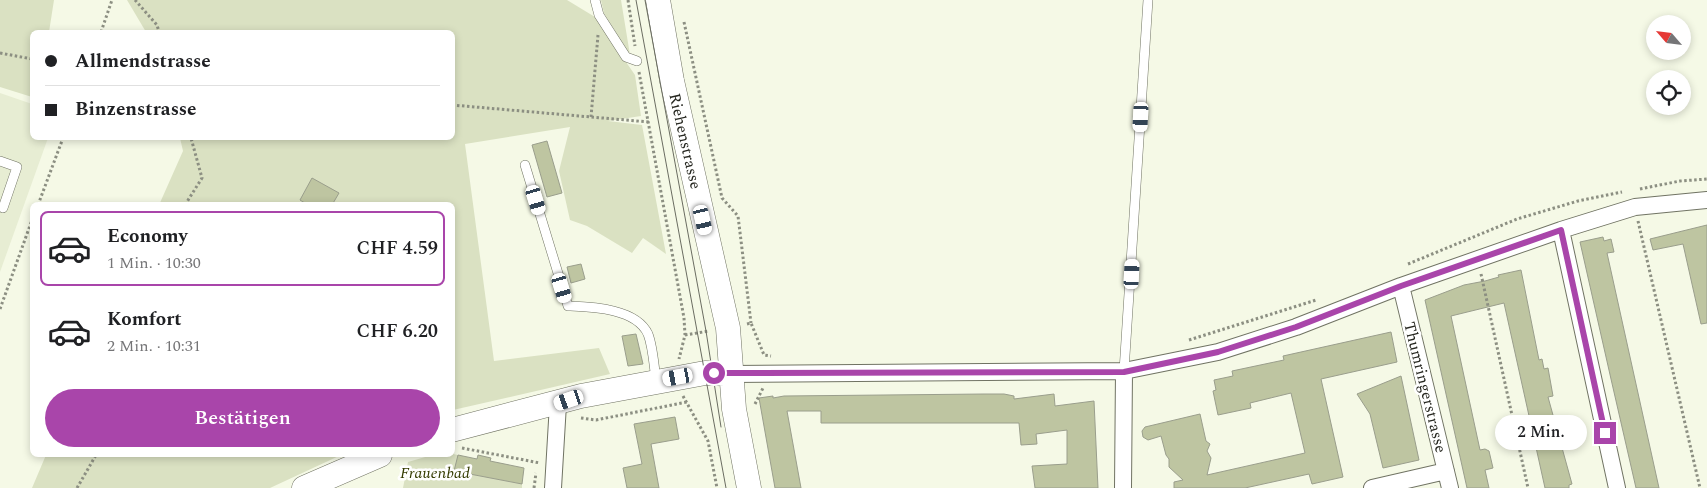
<!DOCTYPE html>
<html lang="de">
<head>
<meta charset="utf-8">
<style>
	:root { --surface:#fff; --page:#f2f2f2; --text:#202124; --muted:#757577; --line:#e0e0e0; --accent:#a945aa }
	body { margin:0; font-family:Spectral,serif; background:var(--page); color:var(--text); height:100vh; display:flex; flex-direction:column; font-size:19px; white-space:nowrap }
	* { box-sizing:border-box; margin:0 }
	p { font-size:16px; color:var(--muted) }
	.icon { flex:none; width:28px; height:28px; fill:none; stroke:currentColor; stroke-width:2; stroke-linecap:round; stroke-linejoin:round }
	.map { position:relative; flex:1; overflow:hidden }
	.details { position:absolute; left:30px; top:202px; width:425px; height:255px; display:flex; flex-direction:column; background:var(--surface); border-radius:8px; box-shadow:0 2px 8px #0003 }
	.details>* { flex:none }
	.top-card { position:absolute; left:30px; top:30px; width:425px; height:110px; border-radius:8px; box-shadow:0 2px 8px #0003; display:grid; align-content:center; height:110px; padding:0 15px; background:var(--surface) }
	.needle { width:32px; rotate:298deg }
	.buttons { position:absolute; left:1646px; top:15px; display:grid; gap:10px }
	.buttons a { display:grid; place-items:center; width:45px; height:45px; border-radius:50%; background:var(--surface); box-shadow:0 2px 8px #0003; font-size:25px }
	.end { position:absolute; width:22px; height:22px; margin:-11px; border:6px solid #a945aa; background:#fff; box-shadow:0 0 0 2px #fff }
	.from { border-radius:50% }
	.bubble { position:absolute; height:35px; border-radius:18px; background:var(--surface); box-shadow:0 2px 8px #0003; font-size:16px; font-weight:600; line-height:35px; text-align:center }
	.car { position:absolute; width:15px; height:30px; margin:-15px -8px; border-radius:6px; box-shadow:0 0 4px 1px #0007; background:linear-gradient(#fff 24%,#345 0 40%,#fff 0 76%,#345 0 86%,#fff 0) }
	.top-card b { display:flex; align-items:center; gap:18px; height:48px; font-size:19px }
	.top-card b+b { border-top:1px solid var(--line) }
	.top-card i { width:12px; height:12px; background:var(--text) }
	ul { padding:9px 0 0; list-style:none }
	li { display:flex; align-items:center; gap:15px; height:75px; margin:0 10px 8px; padding:0 5px; border:2px solid transparent; border-radius:8px }
	li div { flex:1 }
	li b { display:block; font-size:19px }
	li em { font-style:normal; font-weight:600 }
	li.on { border-color:var(--accent) }
	li>.icon { width:45px; height:45px; stroke-width:1.5 }
	.button { display:flex; gap:10px; margin-top:auto; padding:10px 15px }
	.button a { flex:1; height:58px; border-radius:30px; background:var(--accent); color:#fff; font-size:20px; font-weight:600; line-height:58px; text-align:center }
	.map>svg:first-child { display:block }
	.built { fill:#e7edd3 }
	.green { fill:#dae1c2 }
	.building { fill:#bec5a1; stroke:#9a9e8c }
	.lines { fill:none; stroke-linecap:round; stroke-linejoin:round }
	.lane-casing { stroke:#707363; stroke-width:10 }
	.street-casing { stroke:#707363; stroke-width:18 }
	.secondary-casing { stroke:#707363; stroke-width:25 }
	.path { stroke:#8c8f82; stroke-width:3; stroke-dasharray:2.5 2.5; stroke-linecap:butt }
	.lane { stroke:#fff; stroke-width:9 }
	.street { stroke:#fff; stroke-width:16 }
	.secondary { stroke:#fff; stroke-width:24 }
	.tram { stroke:#6a6c61; stroke-width:1 }
	.route { stroke:#a945aa; stroke-width:6 }
	.labels { text-anchor:middle; stroke-width:5; stroke-linejoin:round; paint-order:stroke }
	.street-label { font-size:16px; fill:#262720; stroke:#fff }
	.park-label { font-size:16px; font-style:italic; fill:#343b00; stroke:#fff }
</style>
</head>
<body>
<div class="map">
<svg width="1707" height="488" viewBox="0 0 1707 488">
	<rect width="100%" height="100%" fill="#f5f9e6"/>
	<path class="built" d="M 0,93 L 32,104 L 32,138 L 48,138 L 0,272 Z"/>
	<path class="green" d="M 0,0 L 54,0 L 49,32 L 32,32 L 32,97 L 0,87 Z
		M 127,0 L 567,0 L 595,17 L 635,75 L 641,116 L 608,121 L 642,125 L 666,254 L 643,238 L 632,253 L 587,226 L 570,220 L 559,171 L 570,127 L 465,144 L 494,361 L 599,348 L 610,374 L 453,410 L 452,205 L 159,205 L 183,151 L 180,138 L 452,138 L 452,32 L 146,32 Z
		M 601,0 L 621,0 L 630,55 L 604,13 Z
		M 453,454 L 458,455 L 455,471 L 522,484 L 522,488 L 403,488 L 408,462 L 432,455 Z
		M 46,455 L 341,455 L 270,488 L 32,488 Z"/>
	<path class="building" d="M 547,141 L 562,193 L 547,197 L 532,145 Z
		M 312,178 L 339,193 L 332,205 L 308,205 L 300,200 Z
		M 1707,225 L 1707,323 L 1701,324 L 1683,244 L 1653,250 L 1650,239 Z
		M 1603,237 L 1604,241 L 1611,239 L 1614,252 L 1607,253 L 1659,488 L 1636,488 L 1611,379 L 1580,242 Z
		M 581,264 L 585,279 L 571,283 L 567,267 Z
		M 1521,270 L 1539,360 L 1542,359 L 1544,369 L 1548,368 L 1553,396 L 1548,397 L 1572,484 L 1569,485 L 1569,488 L 1545,488 L 1504,303 L 1451,316 L 1480,450 L 1485,449 L 1489,451 L 1493,468 L 1485,470 L 1489,488 L 1467,488 L 1425,300 L 1464,285 L 1485,281 L 1499,277 L 1498,275 Z
		M 1391,332 L 1397,362 L 1321,379 L 1343,477 L 1312,484 L 1309,474 L 1245,488 L 1174,488 L 1174,482 L 1183,480 L 1169,467 L 1169,459 L 1166,455 L 1161,436 L 1148,440 L 1143,437 L 1142,431 L 1145,427 L 1200,414 L 1206,441 L 1210,444 L 1207,451 L 1211,458 L 1207,475 L 1305,453 L 1291,393 L 1250,403 L 1251,408 L 1218,415 L 1213,391 L 1216,390 L 1214,380 L 1233,376 L 1232,371 L 1284,360 L 1283,356 Z
		M 636,334 L 643,364 L 628,366 L 622,336 Z
		M 1401,376 L 1419,460 L 1383,468 L 1370,414 L 1357,394 Z
		M 984,394 L 1004,394 L 1014,396 L 1014,399 L 1054,394 L 1055,406 L 1094,401 L 1098,488 L 1035,488 L 1032,466 L 1067,464 L 1067,430 L 1036,434 L 1037,444 L 1021,445 L 1019,423 L 821,423 L 821,411 L 787,411 L 801,488 L 775,488 L 759,398 L 773,396 L 773,398 L 784,396 Z
		M 675,417 L 679,439 L 651,444 L 659,488 L 627,488 L 623,468 L 642,464 L 634,424 Z
		M 458,455 L 477,459 L 478,455 L 491,458 L 490,461 L 524,468 L 522,484 L 454,471 Z"/>
	<g class="lines">
		<g class="lane-casing">
			<path id="lane" d="M 595,0 L 599,15 L 626,57 L 637,61
				M 0,161 L 17,167 L 3,208
				M 525,165 L 568,306 C 591,307 636,308 648,334 C 653,347 654,366 656,380
				M 1124,371 L 1148,0"/>
		</g>
		<g class="street-casing">
			<path id="street" d="M 1561,230 L 1617,488
				M 1401,286 L 1450,488
				M 731,374 L 1124,371 L 1218,352 L 1296,327 L 1401,286 L 1561,230 L 1635,207 L 1707,200
				M 553,488 L 558,404
				M 1123,488 L 1124,371
				M 1372,488 L 1446,471"/>
		</g>
		<g class="secondary-casing">
			<path id="secondary" d="M 658,0 L 672,81 L 728,328 L 734,409 L 749,488
				M 452,430 L 581,396 L 705,373 L 731,374
				M 304,488 L 380,455"/>
		</g>
		<path class="path" d="M 135,0 L 157,25 L 159,32
			M 628,0 L 635,46
			M 684,22 L 722,198 L 738,216 L 751,323
			M 101,32 L 112,0
			M 0,53 L 32,59
			M 639,72 L 684,318 L 685,335 L 679,359
			M 452,105 L 649,122
			M 591,117 L 598,35
			M 1640,189 L 1680,181 L 1707,179
			M 38,205 L 63,138
			M 185,205 L 202,178 L 191,138
			M 1638,221 L 1700,488
			M 1408,264 L 1517,219 L 1578,201 L 1622,192
			M 1481,274 L 1528,488
			M 0,309 L 32,220
			M 747,324 L 751,323 L 764,355 L 771,356
			M 685,335 L 709,331
			M 1189,340 L 1316,300
			M 683,396 L 708,441 L 717,488
			M 755,404 L 763,388
			M 581,418 L 596,420 L 687,402
			M 462,448 L 540,463
			M 77,488 L 96,455
			M 534,488 L 536,473"/>
		<use href="#lane" class="lane"/>
		<use href="#street" class="street"/>
		<use href="#secondary" class="secondary"/>
		<path class="tram" d="M 636,0 L 726,488
			M 645,0 L 706,331 L 721,427"/>
	</g>
	<g class="lines">
		<path class="route" d="M 714,373 L 1124,372 L 1218,352 L 1296,327 L 1401,286 L 1561,230 L 1605,433"/>
	</g>
	<g class="labels">
		<g class="street-label">
			<text transform="translate(686 141) rotate(77)" y="6">Riehenstrasse</text>
			<text transform="translate(1426 387) rotate(76)" y="6">Thumringerstrasse</text>
		</g>
		<g class="park-label">
			<text x="435" y="478">Frauenbad</text>
		</g>
	</g>
</svg>
<div class="buttons">
<a><svg class="needle" viewBox="-14 -14 28 28"><path d="M0-13l5 13h-10z" fill="#e53935"/><path d="M0 13l5-13h-10z" fill="#757577"/></svg></a>
<a><svg class="icon" aria-label="locate" viewBox="0 0 24 24"><circle cx="12" cy="12" r="6"/><path d="M12 2v4M12 18v4M2 12h4M18 12h4"/></svg></a>
</div>
<i class="end from" style="left:714px;top:373px"></i>
<i class="end" style="left:1605px;top:433px"></i>
<div class="bubble" style="left:1495px;top:415px;width:92px">2 Min.</div>
<i class="car" style="left:1141px;top:117px;rotate:183deg"></i>
<i class="car" style="left:536px;top:200px;rotate:163deg"></i>
<i class="car" style="left:703px;top:220px;rotate:167deg"></i>
<i class="car" style="left:1132px;top:274px;rotate:3deg"></i>
<i class="car" style="left:562px;top:288px;rotate:163deg"></i>
<i class="car" style="left:678px;top:377px;rotate:260deg"></i>
<i class="car" style="left:569px;top:400px;rotate:251deg"></i>
<div class="top-card">
<b><i class="from"></i>Allmendstrasse</b>
<b><i></i>Binzenstrasse</b>
</div>
<section class="details">
<ul>
<li class="on"><svg class="icon" aria-label="car" viewBox="0 0 24 24"><path d="M5 17H2v-5l4-1 3-4h7l3 4 3 1v5h-3M9 17h6M6 11h13"/><circle cx="7" cy="17" r="2"/><circle cx="17" cy="17" r="2"/></svg><div><b>Economy</b><p>1 Min. · 10:30</p></div><em>CHF 4.59</em></li>
<li><svg class="icon" aria-label="car" viewBox="0 0 24 24"><path d="M5 17H2v-5l4-1 3-4h7l3 4 3 1v5h-3M9 17h6M6 11h13"/><circle cx="7" cy="17" r="2"/><circle cx="17" cy="17" r="2"/></svg><div><b>Komfort</b><p>2 Min. · 10:31</p></div><em>CHF 6.20</em></li>
</ul>
<div class="button"><a>Bestätigen</a></div>
</section>
</div>
</body>
</html>
